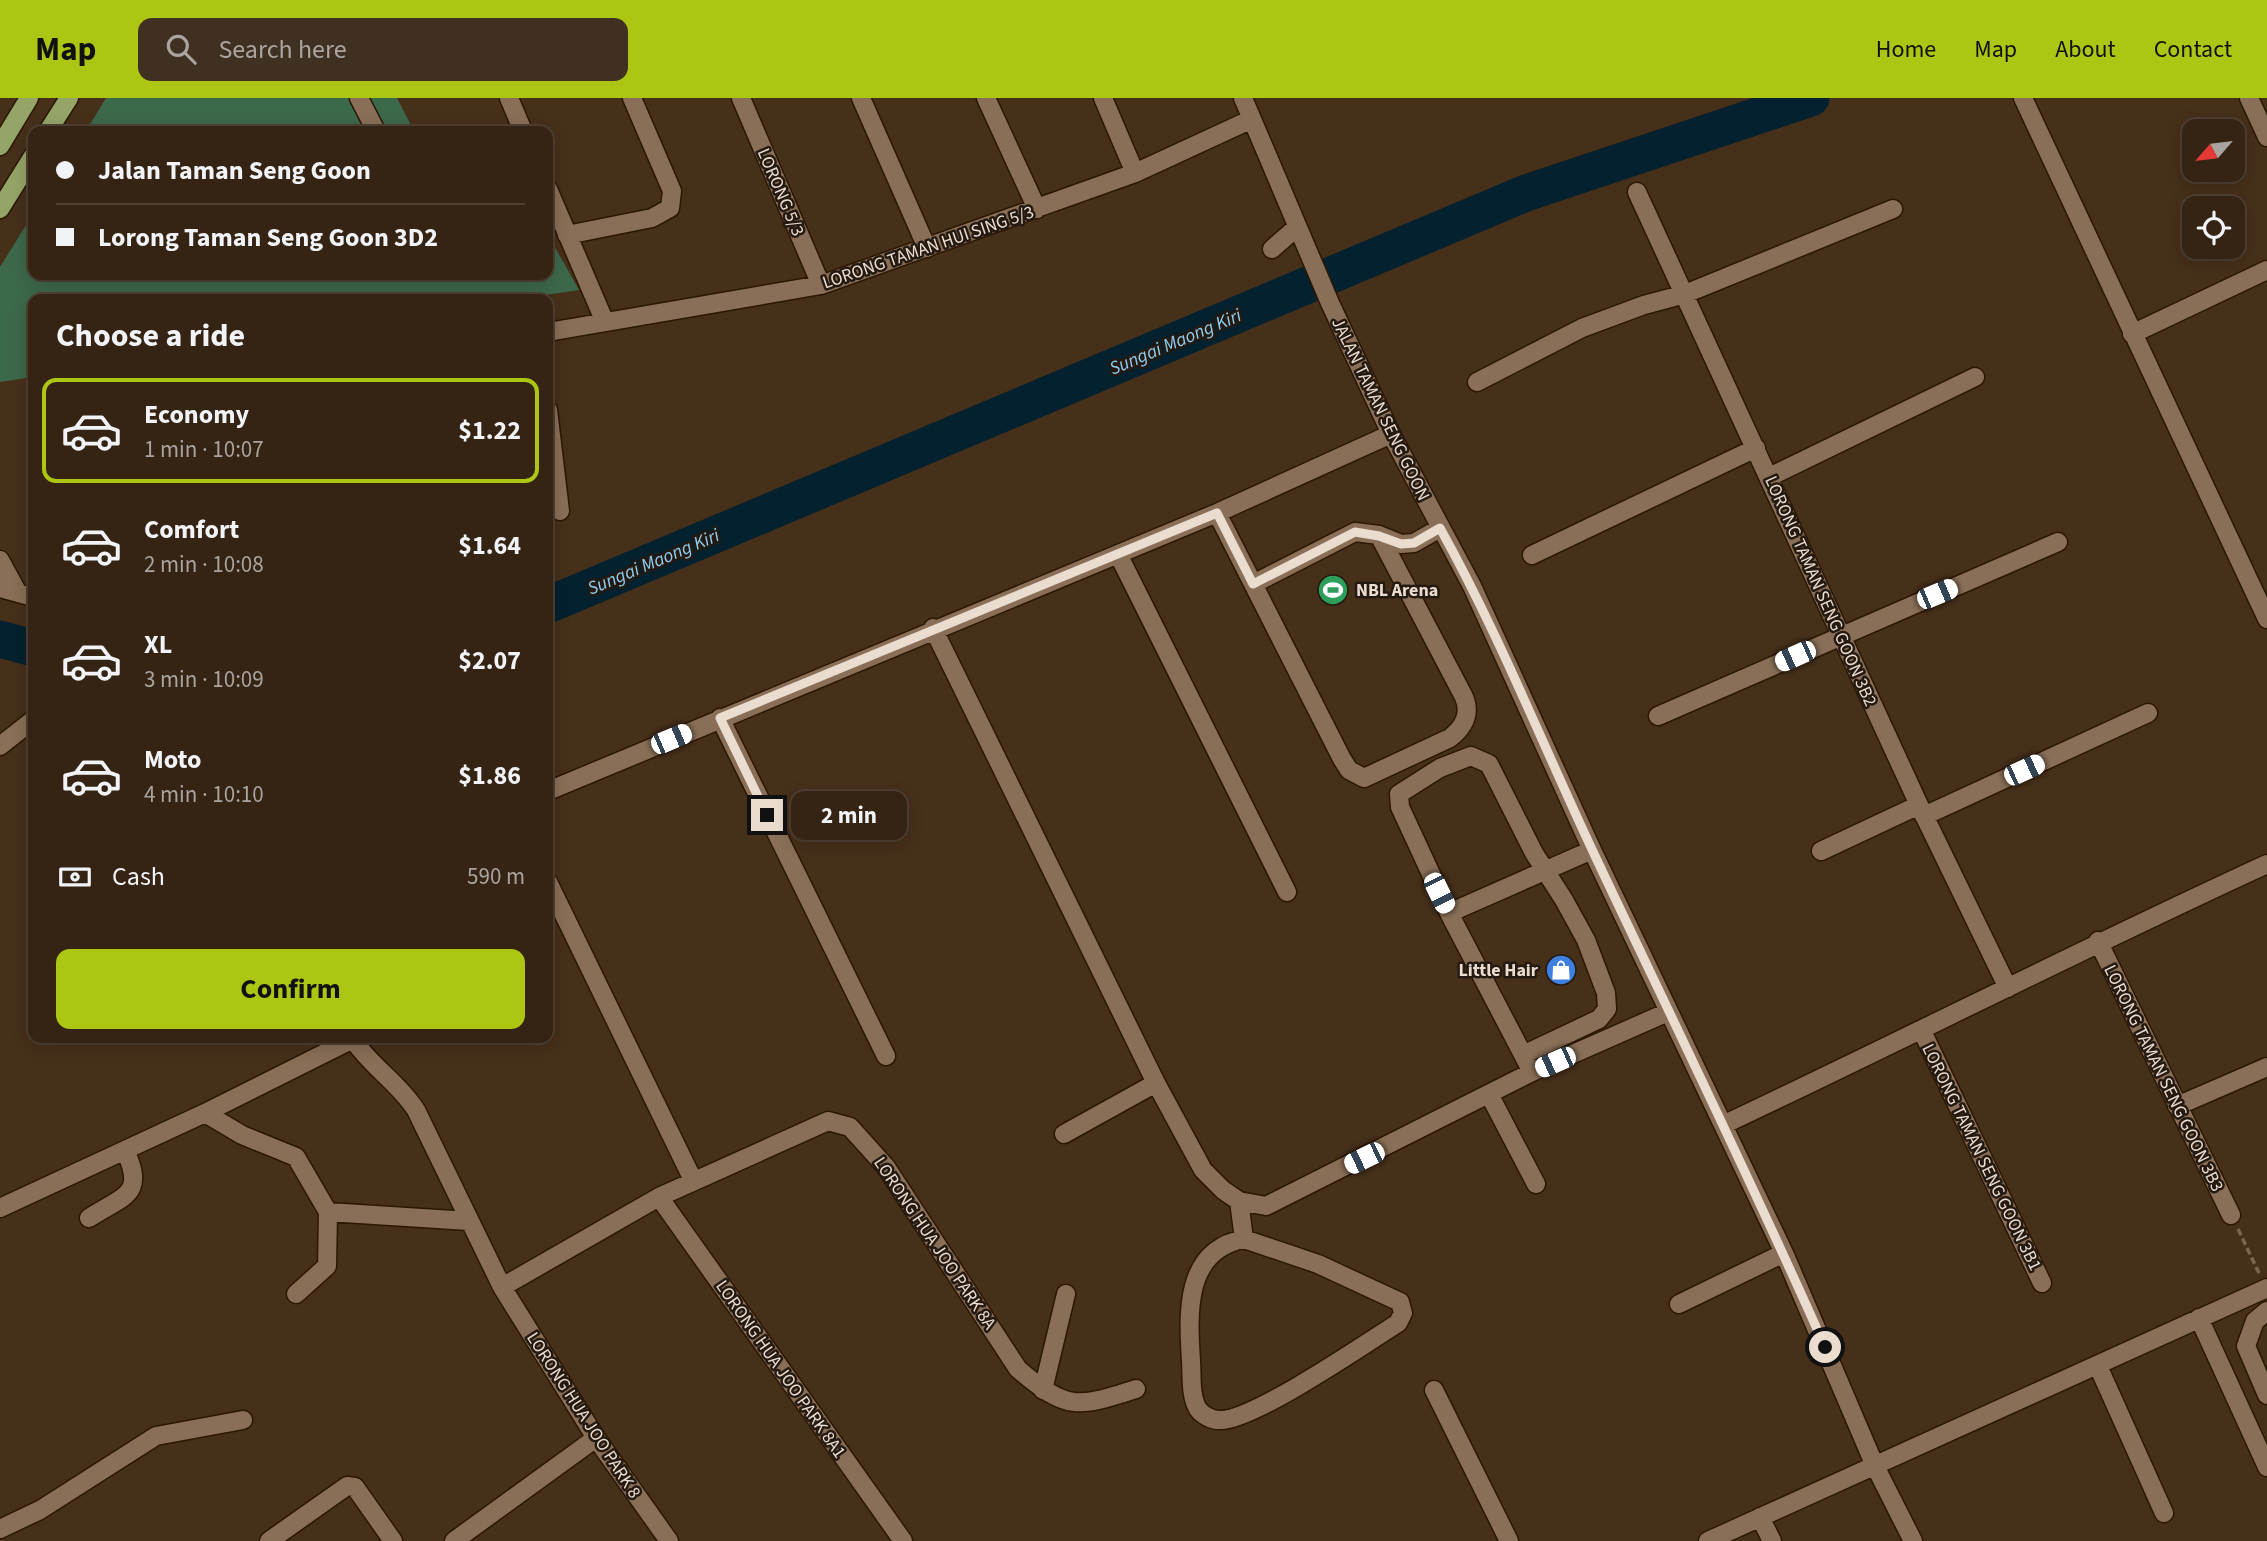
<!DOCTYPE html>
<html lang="en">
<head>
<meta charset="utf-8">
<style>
	:root { --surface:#352414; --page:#403022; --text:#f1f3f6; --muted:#aaa4a0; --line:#4f4134; --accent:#acc613 }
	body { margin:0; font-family:"Source Sans 3",sans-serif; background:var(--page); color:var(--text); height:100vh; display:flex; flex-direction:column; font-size:26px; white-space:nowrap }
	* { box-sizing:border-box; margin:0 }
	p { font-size:23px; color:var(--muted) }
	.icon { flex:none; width:38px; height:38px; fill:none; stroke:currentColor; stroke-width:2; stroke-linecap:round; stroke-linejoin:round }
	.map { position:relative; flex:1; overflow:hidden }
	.panel { position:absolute; left:28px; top:196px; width:525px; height:749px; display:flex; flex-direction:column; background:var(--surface); border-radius:14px; box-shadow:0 4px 18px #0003,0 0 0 2px var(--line) }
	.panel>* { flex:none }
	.hud { position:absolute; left:28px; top:28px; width:525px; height:154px; border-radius:14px; box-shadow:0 4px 18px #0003,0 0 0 2px var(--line); display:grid; align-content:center; height:154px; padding:0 28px; background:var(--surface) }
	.needle { width:46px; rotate:242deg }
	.tools { position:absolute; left:2182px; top:21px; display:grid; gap:14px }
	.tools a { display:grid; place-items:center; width:63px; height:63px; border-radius:14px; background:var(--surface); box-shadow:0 4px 18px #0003,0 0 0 2px var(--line); font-size:35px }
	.end { position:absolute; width:32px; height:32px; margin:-16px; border:9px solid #ebdcd0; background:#111; box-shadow:0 0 0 4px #111 }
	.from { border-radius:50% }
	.bubble { position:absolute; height:49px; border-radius:14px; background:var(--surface); box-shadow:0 4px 18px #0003,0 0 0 2px var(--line); font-size:23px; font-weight:700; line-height:49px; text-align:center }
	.car { position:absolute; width:21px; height:42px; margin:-21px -10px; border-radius:9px; box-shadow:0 0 5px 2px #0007; background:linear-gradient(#fff 24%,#345 0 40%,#fff 0 76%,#345 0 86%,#fff 0) }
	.hud b { display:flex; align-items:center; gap:24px; height:66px; font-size:26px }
	.hud b+b { border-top:2px solid var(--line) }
	.hud i { width:18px; height:18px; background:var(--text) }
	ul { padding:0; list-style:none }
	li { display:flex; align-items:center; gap:21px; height:105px; margin:0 14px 10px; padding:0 14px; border:4px solid transparent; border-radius:14px }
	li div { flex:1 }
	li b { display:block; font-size:26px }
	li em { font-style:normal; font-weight:700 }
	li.current { border-color:var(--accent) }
	li>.icon { width:63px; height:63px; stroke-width:1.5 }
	h2 { padding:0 28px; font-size:32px; line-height:84px }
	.pay { display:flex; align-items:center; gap:18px; height:77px; padding:0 28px; font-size:26px }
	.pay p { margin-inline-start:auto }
	.button { display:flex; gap:14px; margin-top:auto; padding:14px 28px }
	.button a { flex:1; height:80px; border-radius:14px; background:var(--accent); color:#111; font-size:28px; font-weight:700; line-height:80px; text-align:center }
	header { display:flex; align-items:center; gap:42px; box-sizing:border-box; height:98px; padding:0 35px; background:var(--accent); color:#111 }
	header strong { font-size:33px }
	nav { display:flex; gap:38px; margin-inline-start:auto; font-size:24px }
	.search { width:490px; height:63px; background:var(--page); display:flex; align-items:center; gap:18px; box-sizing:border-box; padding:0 24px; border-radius:14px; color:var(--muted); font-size:26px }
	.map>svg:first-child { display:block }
	.green { fill:#3d694b }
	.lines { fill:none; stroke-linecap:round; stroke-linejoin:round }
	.river { stroke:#03212f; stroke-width:37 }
	.minor-casing { stroke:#2c1703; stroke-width:21 }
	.major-casing { stroke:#2c1703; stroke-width:21 }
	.path { stroke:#7a6553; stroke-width:3.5; stroke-dasharray:7 3.5; stroke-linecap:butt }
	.minor { stroke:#896f57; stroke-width:18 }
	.major { stroke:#95a467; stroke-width:18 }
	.route { stroke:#ebdcd0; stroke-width:9 }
	.labels { text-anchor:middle; stroke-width:5; stroke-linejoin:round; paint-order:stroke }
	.street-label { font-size:18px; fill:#ebdcd0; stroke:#251a11 }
	.poi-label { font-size:18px; font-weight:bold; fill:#ebdcd0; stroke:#251a11; text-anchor:start }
	.water-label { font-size:19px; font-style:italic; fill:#8bcdf3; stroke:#251a11 }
</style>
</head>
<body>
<header>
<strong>Map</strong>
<div class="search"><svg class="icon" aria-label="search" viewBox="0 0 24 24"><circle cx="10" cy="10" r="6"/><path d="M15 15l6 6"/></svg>Search here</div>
<nav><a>Home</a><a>Map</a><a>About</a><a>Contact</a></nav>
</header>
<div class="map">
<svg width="2267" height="1443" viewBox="0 0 2267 1443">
	<rect width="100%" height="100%" fill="#47301a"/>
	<path class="green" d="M 106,0 L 397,0 L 414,33 L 86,33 Z
		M 33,116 L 33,177 L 548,177 L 548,137 L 579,192 L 518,201 L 33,201 L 33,279 L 0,284 L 0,169 Z"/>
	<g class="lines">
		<path class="river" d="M 548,507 L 1526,95 L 1811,0
			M 0,541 L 33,550"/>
		<g class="minor-casing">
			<path id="minor" d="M 359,0 L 376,33
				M 509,0 L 523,33
				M 741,0 L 821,187
				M 861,0 L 927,150
				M 986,0 L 1037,111
				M 1103,0 L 1135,75
				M 1243,0 L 1330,205 L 1391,336 L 1472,488 L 1592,752 L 1784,1155 L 1875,1368 L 1913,1443
				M 2023,0 L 2267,521
				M 2249,0 L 2267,39
				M 548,91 L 604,222
				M 1637,94 L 1919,707 L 2008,890
				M 567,137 L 652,120 L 670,110 L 672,93 L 632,0
				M 1272,151 L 1296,130
				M 548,234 L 821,187 L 1135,75 L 1252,21
				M 2132,236 L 2267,172
				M 1477,284 L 1582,230 L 1644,207 L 1685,196 L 1893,111
				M 548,312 L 560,413
				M 1769,379 L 1975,279
				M 1217,415 L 1342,661 L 1349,672 L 1364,680 L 1450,640 C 1464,629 1471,616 1464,599 L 1379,437
				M 1118,456 L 1287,794
				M 1532,457 L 1756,350
				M 0,462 L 18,495
				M 1253,486 L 1355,434 L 1379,437 L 1401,446 L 1414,445 L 1440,430
				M 0,490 L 33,499
				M 933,530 L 1156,985 L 1203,1072 L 1223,1092 L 1239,1103 L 1266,1108 L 1532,974 L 1668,914
				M 1658,618 L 2058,444
				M 720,620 L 886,958
				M 0,648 L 33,622
				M 548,693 L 1217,415 L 1391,336
				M 1924,718 L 2148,615
				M 1821,753 L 1919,707
				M 548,784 L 693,1082
				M 1449,815 L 1592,752
				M 2098,843 L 2231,1117
				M 1922,933 L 2042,1185
				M 352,940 C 370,968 398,984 416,1012 L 502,1189 L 596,1340 L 669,1443
				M 1523,957 L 1599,921 L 1607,911 L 1606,895 L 1586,842 L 1564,802 L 1534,755 L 1489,666 L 1471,658 L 1440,670 L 1399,696 L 1400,709 L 1449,815 L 1532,974
				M 1490,998 L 1536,1086
				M 2177,1008 L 2267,969
				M 205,1015 L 242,1037 L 296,1059 L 328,1114 L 469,1123
				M 1723,1027 C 1905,941 2084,850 2267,766
				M 1064,1036 L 1156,985
				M 659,1099 L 903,1443
				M 1239,1103 L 1244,1141
				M 0,1110 L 205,1015 L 353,941
				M 89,1120 C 124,1097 146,1098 125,1052
				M 1244,1141 L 1318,1166 L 1400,1204 L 1403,1215 L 1398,1225 C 1365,1246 1254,1322 1221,1322 C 1213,1323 1202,1317 1198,1311 C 1190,1298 1192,1277 1191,1263 C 1188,1216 1184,1152 1244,1141 Z
				M 502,1189 L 659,1099 L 828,1023 L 850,1029 L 886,1069 L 1018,1271 C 1067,1313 1077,1310 1136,1291
				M 296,1196 L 327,1168 L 328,1114
				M 1679,1206 L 1784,1155
				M 2267,1213 L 2255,1223 L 2246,1248 L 2267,1297
				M 2199,1220 L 2267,1369
				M 2098,1268 L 2164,1415
				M 1043,1292 L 1066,1196
				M 1434,1292 L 1509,1443
				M 1760,1419 L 1772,1443
				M 0,1431 L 40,1412 L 156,1338 L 243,1322
				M 269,1443 L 347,1388 L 355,1389 L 393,1443
				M 454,1443 L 596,1340
				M 1708,1443 L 2267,1190"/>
		</g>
		<g class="major-casing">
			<path id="major" d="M 48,33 L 69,0
				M 0,48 L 29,0
				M 0,111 L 33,58"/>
		</g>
		<path class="path" d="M 2238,1131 L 2259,1175"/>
		<use href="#minor" class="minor"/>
		<use href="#major" class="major"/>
	</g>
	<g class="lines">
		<path class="route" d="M 767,717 L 720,620 L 1217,415 L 1253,486 L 1355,434 L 1379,438 L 1401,446 L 1414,445 L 1440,430 C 1499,536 1544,650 1596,760 C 1673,923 1752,1084 1825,1249"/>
	</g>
	<defs>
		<g id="stadium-disc" transform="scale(1.575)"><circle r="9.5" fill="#2e9e5b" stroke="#251a11"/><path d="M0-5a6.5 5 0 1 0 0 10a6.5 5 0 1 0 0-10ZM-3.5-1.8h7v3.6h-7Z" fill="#fff"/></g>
		<g id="shop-disc" transform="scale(1.575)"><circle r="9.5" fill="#3f7fe0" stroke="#251a11"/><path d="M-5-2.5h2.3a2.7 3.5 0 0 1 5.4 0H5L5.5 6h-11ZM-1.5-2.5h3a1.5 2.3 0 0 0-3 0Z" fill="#fff"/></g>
	</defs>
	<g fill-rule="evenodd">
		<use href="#stadium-disc" x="1333" y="492"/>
		<use href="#shop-disc" x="1561" y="872"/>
	</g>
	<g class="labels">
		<g class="street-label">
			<text transform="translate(781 94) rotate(67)" y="6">LORONG 5/3</text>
			<text transform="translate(928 149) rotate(-19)" y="6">LORONG TAMAN HUI SING 5/3</text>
			<text transform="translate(1381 311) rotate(64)" y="6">JALAN TAMAN SENG GOON</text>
			<text transform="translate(1821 493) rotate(66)" y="6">LORONG TAMAN SENG GOON 3B2</text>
			<text transform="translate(2164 980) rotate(64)" y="6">LORONG TAMAN SENG GOON 3B3</text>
			<text transform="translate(1982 1059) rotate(64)" y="6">LORONG TAMAN SENG GOON 3B1</text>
			<text transform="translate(935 1145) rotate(56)" y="6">LORONG HUA JOO PARK 8A</text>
			<text transform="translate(781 1271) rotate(55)" y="6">LORONG HUA JOO PARK 8A1</text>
			<text transform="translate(584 1317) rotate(57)" y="6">LORONG HUA JOO PARK 8</text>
		</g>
		<g class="poi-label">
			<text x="1356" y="498">NBL Arena</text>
			<text x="1538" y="878" text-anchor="end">Little Hair</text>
		</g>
		<g class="water-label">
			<text transform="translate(1175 243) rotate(-23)" y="7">Sungai Maong Kiri</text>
			<text transform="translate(653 463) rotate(-23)" y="7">Sungai Maong Kiri</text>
		</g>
	</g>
</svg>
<div class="tools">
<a><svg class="needle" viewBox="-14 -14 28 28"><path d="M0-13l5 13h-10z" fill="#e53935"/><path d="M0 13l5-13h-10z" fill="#aaa4a0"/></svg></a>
<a><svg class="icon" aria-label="locate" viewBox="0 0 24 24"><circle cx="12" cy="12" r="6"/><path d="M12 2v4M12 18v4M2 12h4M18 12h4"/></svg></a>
</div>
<i class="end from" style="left:1825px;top:1249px"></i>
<i class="end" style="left:767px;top:717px"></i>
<div class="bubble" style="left:791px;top:693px;width:116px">2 min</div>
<i class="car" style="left:1937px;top:496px;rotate:67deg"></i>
<i class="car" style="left:1795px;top:558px;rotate:246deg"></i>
<i class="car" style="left:671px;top:641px;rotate:67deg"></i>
<i class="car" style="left:2024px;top:672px;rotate:65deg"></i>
<i class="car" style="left:1439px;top:795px;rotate:154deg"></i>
<i class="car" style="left:1555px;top:964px;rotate:246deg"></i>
<i class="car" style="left:1364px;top:1060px;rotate:244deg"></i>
<div class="hud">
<b><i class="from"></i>Jalan Taman Seng Goon</b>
<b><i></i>Lorong Taman Seng Goon 3D2</b>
</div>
<section class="panel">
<h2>Choose a ride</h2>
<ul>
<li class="current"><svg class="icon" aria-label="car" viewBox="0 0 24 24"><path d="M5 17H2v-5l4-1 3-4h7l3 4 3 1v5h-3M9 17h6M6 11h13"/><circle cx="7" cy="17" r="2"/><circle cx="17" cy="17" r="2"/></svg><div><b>Economy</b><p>1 min · 10:07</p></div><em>$1.22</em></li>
<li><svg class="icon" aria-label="car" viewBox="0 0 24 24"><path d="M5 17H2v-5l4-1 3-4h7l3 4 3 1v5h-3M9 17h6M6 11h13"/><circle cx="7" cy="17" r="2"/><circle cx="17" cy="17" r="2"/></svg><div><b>Comfort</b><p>2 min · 10:08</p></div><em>$1.64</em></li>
<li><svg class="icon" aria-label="car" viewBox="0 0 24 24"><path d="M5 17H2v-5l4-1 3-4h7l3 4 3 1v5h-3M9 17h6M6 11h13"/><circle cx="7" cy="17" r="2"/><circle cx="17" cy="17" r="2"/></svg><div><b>XL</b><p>3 min · 10:09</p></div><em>$2.07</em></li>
<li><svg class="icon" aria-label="car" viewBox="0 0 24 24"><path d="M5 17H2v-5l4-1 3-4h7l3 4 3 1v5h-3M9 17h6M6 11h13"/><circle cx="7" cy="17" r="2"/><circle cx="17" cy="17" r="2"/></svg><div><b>Moto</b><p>4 min · 10:10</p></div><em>$1.86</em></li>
</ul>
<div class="pay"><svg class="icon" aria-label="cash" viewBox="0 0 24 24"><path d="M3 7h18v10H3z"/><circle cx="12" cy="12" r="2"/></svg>Cash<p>590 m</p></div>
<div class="button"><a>Confirm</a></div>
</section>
</div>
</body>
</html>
